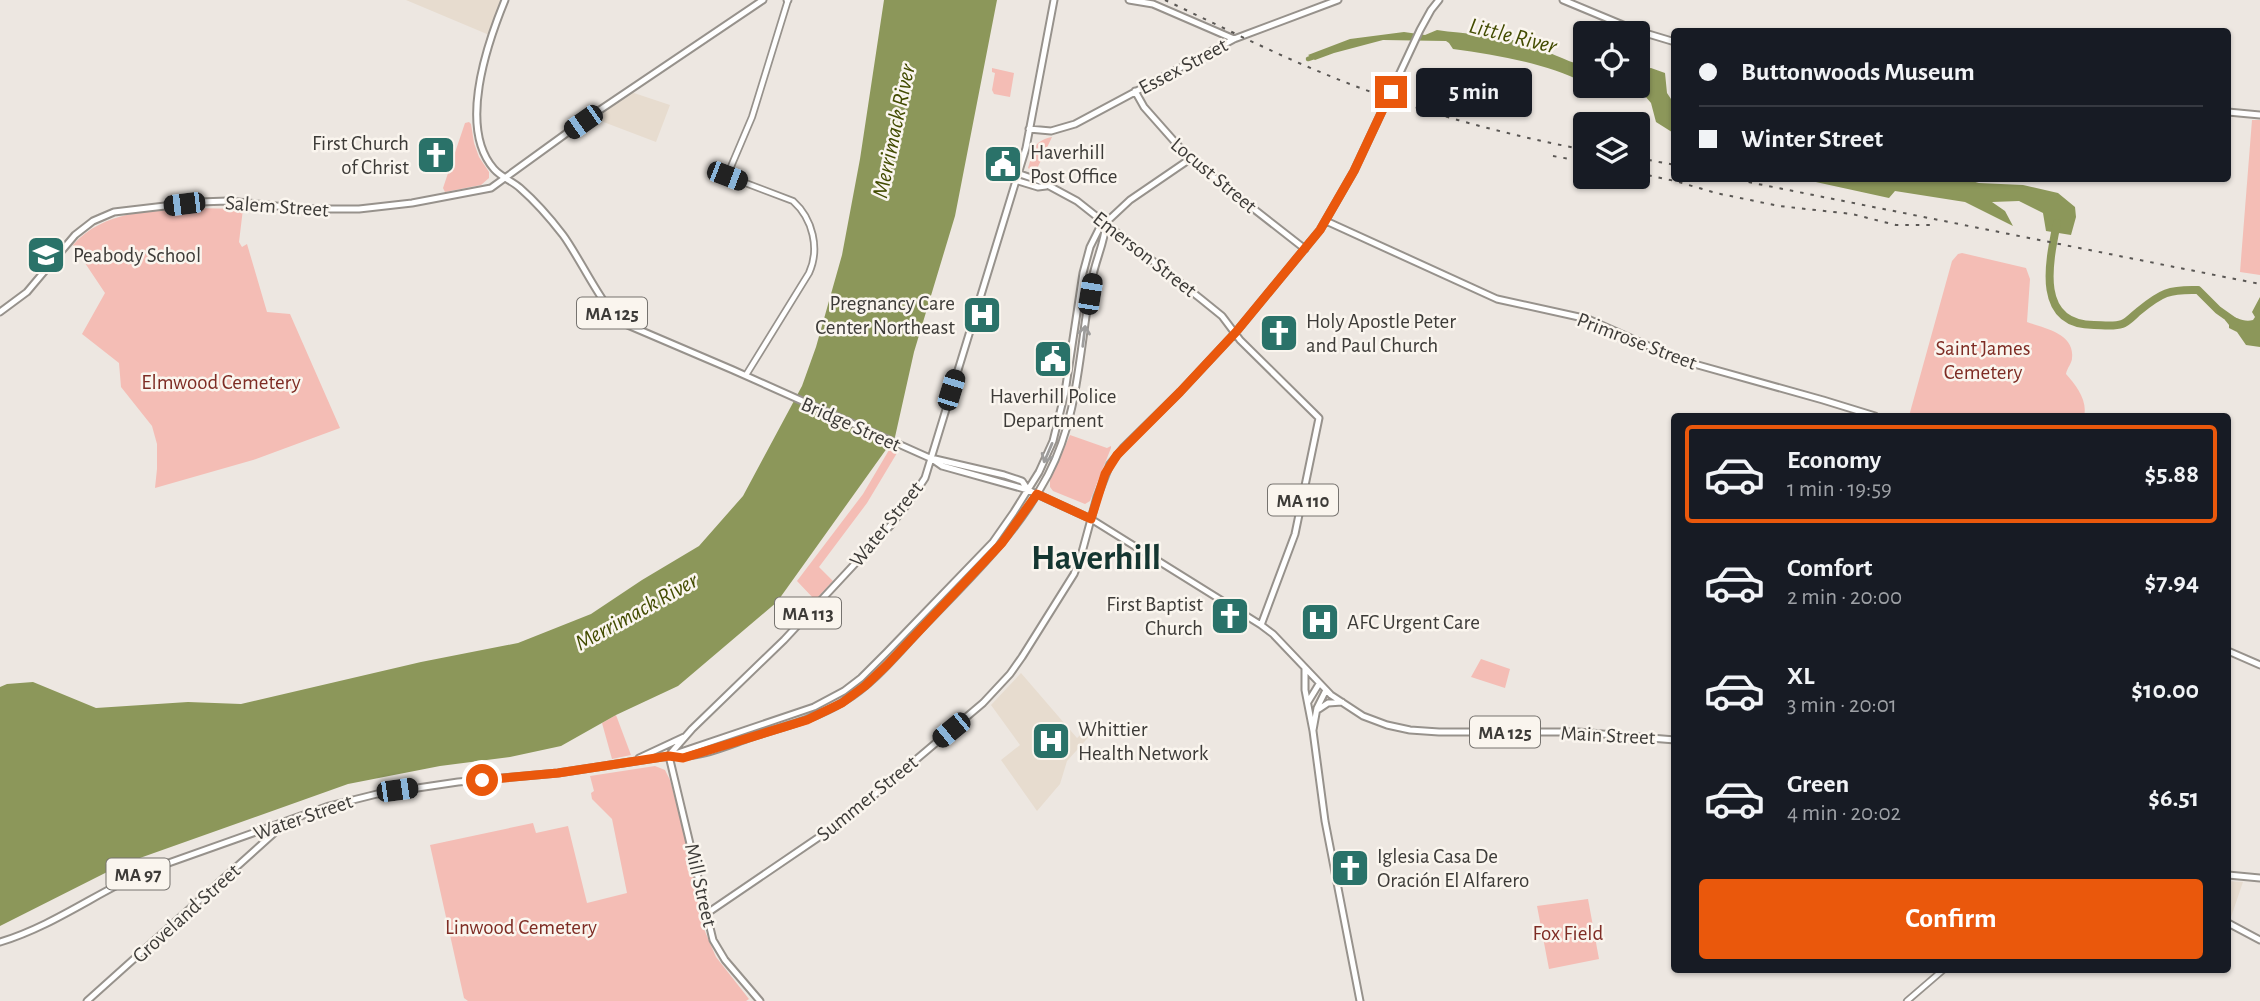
<!DOCTYPE html>
<html lang="en">
<head>
<meta charset="utf-8">
<style>
	:root { --surface:#171b24; --page:#242831; --text:#f1f3f6; --muted:#9ea1a6; --line:#363941; --accent:#ea580c }
	body { margin:0; font-family:"Alegreya Sans",sans-serif; background:var(--page); color:var(--text); height:100vh; display:flex; flex-direction:column; font-size:26px; white-space:nowrap }
	* { box-sizing:border-box; margin:0 }
	p { font-size:23px; color:var(--muted) }
	.icon { flex:none; width:38px; height:38px; fill:none; stroke:currentColor; stroke-width:2; stroke-linecap:round; stroke-linejoin:round }
	.map { position:relative; flex:1; overflow:hidden }
	.details { position:absolute; left:1671px; top:413px; width:560px; height:560px; display:flex; flex-direction:column; background:var(--surface); border-radius:7px; box-shadow:0 2px 5px #0004 }
	.details>* { flex:none }
	.hud { position:absolute; left:1671px; top:28px; width:560px; height:154px; border-radius:7px; box-shadow:0 2px 5px #0004; display:grid; align-content:center; height:154px; padding:0 28px; background:var(--surface) }
	.controls { position:absolute; left:1573px; top:21px; display:grid; gap:14px }
	.controls a { display:grid; place-items:center; width:77px; height:77px; border-radius:7px; background:var(--surface); box-shadow:0 2px 5px #0004; font-size:35px }
	.end { position:absolute; width:32px; height:32px; margin:-16px; border:9px solid #ea580c; background:#fff; box-shadow:0 0 0 4px #fff }
	.from { border-radius:50% }
	.bubble { position:absolute; height:49px; border-radius:7px; background:var(--surface); box-shadow:0 2px 5px #0004; font-size:23px; font-weight:700; line-height:49px; text-align:center }
	.car { position:absolute; width:21px; height:42px; margin:-21px -10px; border-radius:9px; box-shadow:0 0 5px 2px #0007; background:linear-gradient(#222 24%,#8ab4d8 0 40%,#222 0 76%,#8ab4d8 0 86%,#222 0) }
	.hud b { display:flex; align-items:center; gap:24px; height:66px; font-size:26px }
	.hud b+b { border-top:2px solid var(--line) }
	.hud i { width:18px; height:18px; background:var(--text) }
	ul { padding:12px 0 0; list-style:none }
	li { display:flex; align-items:center; gap:21px; height:98px; margin:0 14px 10px; padding:0 14px; border:4px solid transparent; border-radius:7px }
	li div { flex:1 }
	li b { display:block; font-size:26px }
	li em { font-style:normal; font-weight:700 }
	li.active { border-color:var(--accent) }
	li>.icon { width:63px; height:63px; stroke-width:1.5 }
	.button { display:flex; gap:14px; margin-top:auto; padding:14px 28px }
	.button a { flex:1; height:80px; border-radius:7px; background:var(--accent); color:#fff; font-size:28px; font-weight:700; line-height:80px; text-align:center }
	.map>svg:first-child { display:block }
	.built { fill:#e7dccf }
	.green { fill:#f4bdb5 }
	.water { fill:#8c975a }
	.lines { fill:none; stroke-linecap:round; stroke-linejoin:round }
	.canal { stroke:#8c975a; stroke-width:4.5 }
	.river { stroke:#8c975a; stroke-width:8 }
	.minor-casing { stroke:#97928c; stroke-width:8 }
	.major-casing { stroke:#97928c; stroke-width:9 }
	.minor { stroke:#fff; stroke-width:4.5 }
	.major { stroke:#fff; stroke-width:5 }
	.rail { stroke:#5a5754; stroke-width:2; stroke-dasharray:3.5 7; stroke-linecap:butt }
	.oneway { stroke:#9e9d9c }
	.route { stroke:#ea580c; stroke-width:9 }
	.labels { text-anchor:middle; stroke-width:5; stroke-linejoin:round; paint-order:stroke }
	.shield { fill:#faf5ee; stroke:#76736f; stroke-width:2 }
	.shield-label { font-size:19px; font-weight:bold; fill:#3d3b38 }
	.street-label { font-size:21px; fill:#3d3b38; stroke:#faf5ee }
	.poi-label { font-size:21px; fill:#3d3b38; stroke:#faf5ee; text-anchor:start }
	.park-label { font-size:21px; fill:#7e2c24; stroke:#faf5ee }
	.water-label { font-size:23px; font-style:italic; fill:#424b00; stroke:#faf5ee }
	.town-label { font-size:35px; font-weight:bold; fill:#143631; stroke:#faf5ee }
</style>
</head>
<body>
<div class="map">
<svg width="2260" height="1001" viewBox="0 0 2260 1001">
	<rect width="100%" height="100%" fill="#ede7e1"/>
	<path class="built" d="M 406,0 L 509,0 L 494,37 Z
		M 631,92 L 670,105 L 656,142 L 593,118 Z
		M 1021,673 L 1077,738 L 1090,726 L 1094,731 L 1067,761 L 1060,784 L 1037,811 L 1001,760 L 1020,745 L 991,705 Z
		M 2228,881 L 2243,882 L 2230,920 L 2228,918 Z"/>
	<path class="green" d="M 992,68 L 1014,73 L 1010,97 L 994,94 L 992,90 L 995,73 L 992,72 Z
		M 2252,120 L 2260,120 L 2260,275 L 2240,272 Z
		M 469,122 L 471,124 L 474,143 L 479,157 L 489,172 L 489,178 L 481,185 L 445,192 L 443,188 L 465,123 Z
		M 1052,137 L 1035,173 L 1028,168 C 1034,151 1032,141 1052,137 Z
		M 193,208 L 243,209 L 239,242 L 242,247 L 247,244 L 267,312 L 290,314 L 340,428 L 253,460 L 155,488 L 157,469 L 157,444 L 152,426 L 121,387 L 119,363 L 82,334 L 105,293 L 73,245 C 104,210 150,211 193,208 Z
		M 1962,253 L 2026,268 L 2030,279 L 2027,322 C 2043,328 2075,333 2072,358 C 2072,363 2067,368 2066,374 C 2076,385 2088,401 2084,416 L 1909,416 L 1952,261 L 1958,254 Z
		M 1070,435 L 1107,448 L 1111,446 L 1111,448 L 1090,501 L 1085,504 L 1053,491 L 1050,487 L 1050,480 Z
		M 889,450 L 897,453 L 867,503 L 819,567 L 833,581 L 815,600 L 797,581 L 863,494 Z
		M 1481,659 L 1510,669 L 1505,688 L 1471,677 Z
		M 616,715 L 631,755 L 612,759 L 602,723 Z
		M 655,766 L 665,770 L 670,780 L 690,854 L 704,929 L 716,957 L 749,999 L 746,1001 L 468,1001 L 464,998 L 430,845 L 533,823 L 536,833 L 568,826 L 587,903 L 627,893 L 612,819 L 592,799 L 591,793 L 594,791 L 590,776 Z
		M 1588,899 L 1599,959 L 1549,969 L 1537,906 Z"/>
	<path class="water" d="M 884,0 L 997,0 L 955,216 L 914,352 L 895,437 L 777,602 L 678,686 L 616,715 L 561,746 L 510,757 L 440,766 L 348,784 L 123,864 L 0,926 L 0,687 L 7,684 L 33,682 L 96,708 L 188,702 L 241,704 L 421,662 L 518,643 L 591,614 L 642,580 L 699,546 L 743,496 L 802,386 L 816,347 L 842,255 L 860,159 Z
		M 1437,30 C 1465,34 1496,35 1524,43 C 1545,49 1564,61 1585,66 L 1585,83 C 1545,63 1497,55 1453,49 L 1449,43 L 1446,41 L 1383,40 L 1334,53 L 1315,60 L 1308,55 L 1350,39 L 1404,32 L 1425,35 Z
		M 1651,68 L 1665,73 L 1667,93 L 1675,105 L 1675,134 L 1656,122 L 1651,103 L 1639,89 L 1617,94 L 1592,86 L 1638,86 L 1638,69 Z
		M 1860,178 L 1961,178 L 1979,183 L 2023,185 L 2058,193 L 2075,207 L 2076,217 L 2071,235 L 2046,231 L 2043,213 L 2019,201 L 1992,202 L 2005,211 L 2013,226 L 1965,202 L 1895,191 L 1889,198 L 1802,179 Z
		M 2260,297 L 2260,347 L 2246,345 L 2237,332 L 2229,328 L 2229,325 L 2225,320 L 2227,316 C 2236,316 2243,323 2253,320 L 2255,317 L 2252,312 Z"/>
	<g class="lines">
		<path class="canal" d="M 1308,59 L 1317,56"/>
		<path class="river" d="M 2057,223 C 2049,262 2035,325 2094,325 C 2102,325 2114,327 2122,324 C 2127,323 2134,315 2139,311 C 2161,293 2169,289 2198,290 L 2218,310 L 2235,322"/>
		<g class="minor-casing">
			<path id="minor" d="M 746,375 L 809,273 C 820,249 813,219 793,201 L 727,176 L 752,117 L 788,0
				M 1907,1001 L 1943,970"/>
		</g>
		<g class="major-casing">
			<path id="major" d="M 505,0 C 487,44 458,128 494,169 C 501,177 512,181 520,188 C 536,202 550,218 563,235 C 580,258 603,309 623,323 L 733,370 L 932,459 L 942,466 L 1028,490 L 1091,519 L 1261,625 L 1273,634 L 1331,695 L 1363,716 L 1387,725 L 1410,730 L 1439,732 L 1578,732 L 1675,740
				M 787,0 L 788,0
				M 1129,0 L 1153,4 L 1234,39
				M 1563,0 L 1635,30 L 1675,42
				M 1135,91 L 1144,107 L 1190,159 L 1305,249
				M 2228,112 L 2260,115
				M 1029,129 L 1051,131 L 1075,124 L 1234,39 L 1338,0
				M 1017,173 L 1040,181 L 1077,201 L 1201,299 L 1222,316 L 1240,340 L 1319,418 L 1295,534 L 1261,625
				M 1015,180 L 1038,187 L 1046,186
				M 1326,221 L 1497,299 L 1588,319 L 1680,360 L 1823,400 L 1875,416
				M 0,312 L 27,292 L 75,235 L 93,221 L 114,212 L 199,202 L 228,201 L 306,209 L 359,209 L 412,203 L 491,188 L 582,122 L 763,0
				M 935,459 L 1004,475 L 1022,481 L 1028,490
				M 2228,651 L 2260,665
				M 1305,669 L 1305,690 L 1313,731 L 1325,821 L 1360,1001
				M 1308,702 L 1319,684
				M 1319,709 L 1328,703 L 1342,702
				M 1313,730 L 1317,708 L 1326,690
				M 671,753 L 692,729 L 784,640 L 890,526 L 909,502 L 925,478 L 1026,148 L 1054,0
				M 669,756 L 713,940 L 725,960 L 760,1001
				M 672,756 C 697,759 726,746 749,738 C 781,727 814,720 843,702 C 875,683 898,653 924,626 C 969,579 1017,534 1048,475 C 1080,414 1079,346 1092,280 C 1095,261 1105,242 1106,223
				M 639,758 L 684,737
				M 2228,875 L 2260,878
				M 706,914 L 847,818 L 983,703 L 1010,674 L 1022,657 L 1074,574 L 1081,556 L 1097,497 L 1110,464 L 1123,448 L 1180,392 L 1236,332 L 1320,230 L 1354,171 L 1420,30 L 1431,10 L 1439,0
				M 2228,923 L 2260,940
				M 0,942 C 53,926 96,893 146,871 L 329,806 L 377,794 L 458,782 L 558,773 L 669,756 L 814,707 L 844,691 L 861,678 L 887,652 L 993,542 L 1014,512 L 1039,472 L 1053,441 L 1065,392 L 1083,273 L 1090,247 L 1099,229 L 1130,200 L 1190,159
				M 87,1001 L 282,826"/>
		</g>
		<use href="#minor" class="minor"/>
		<use href="#major" class="major"/>
		<path class="rail" d="M 1165,0 C 1218,25 1271,52 1325,74 C 1409,109 1497,133 1586,150
			M 1553,156 L 1586,162
			M 1638,158 L 1675,165
			M 1638,173 L 1675,181 L 1716,193 L 1779,206 L 1852,214 L 1896,225 L 1930,225
			M 1728,178 L 2260,284"/>
	</g>
	<defs><path id="oneway-shaft" d="M-6 0H5M1.5-3L5.5 0L1.5 3" fill="none" stroke-width="1.6" stroke-linecap="round" stroke-linejoin="round" transform="scale(1.75)"/></defs>
	<g class="oneway">
		<use href="#oneway-shaft" transform="translate(1084 336) rotate(-83)"/>
		<use href="#oneway-shaft" transform="translate(1048 453) rotate(113)"/>
	</g>
	<g class="lines">
		<path class="route" d="M 482,780 L 558,773 L 669,756 L 683,758 L 807,720 L 842,703 L 865,686 L 887,665 L 1002,543 L 1037,494 L 1091,519 L 1105,474 L 1117,455 L 1180,392 L 1236,332 L 1320,230 L 1354,171 L 1391,92"/>
	</g>
	<defs>
		<g id="church-square" transform="scale(2.0125)"><rect x="-9" y="-9" width="18" height="18" rx="4" fill="#2a7269" stroke="#faf5ee"/><path d="M-1.2-6h2.4v3.5h3.3v2.4h-3.3V6h-2.4V-.1h-3.3v-2.4h3.3Z" fill="#fff"/></g>
		<g id="civic-square" transform="scale(2.0125)"><rect x="-9" y="-9" width="18" height="18" rx="4" fill="#2a7269" stroke="#faf5ee"/><path d="M-.6-6.5H3V-4.5H.6V-3L4-1V1h2V6H-6V1h2V-1L-.6-3ZM-1.2 2.5V6h2.4V2.5Z" fill="#fff"/></g>
		<g id="school-square" transform="scale(2.0125)"><rect x="-9" y="-9" width="18" height="18" rx="4" fill="#2a7269" stroke="#faf5ee"/><path d="M0-5L7-2L0 1L-7-2ZM-4 1L0 2.5L4 1V4Q0 6-4 4Z" fill="#fff"/></g>
		<g id="hospital-square" transform="scale(2.0125)"><rect x="-9" y="-9" width="18" height="18" rx="4" fill="#2a7269" stroke="#faf5ee"/><path d="M-5-5h3v3.5h4V-5h3V5h-3V1.5h-4V5h-3Z" fill="#fff"/></g>
	</defs>
	<g fill-rule="evenodd">
		<use href="#church-square" x="436" y="155"/>
		<use href="#civic-square" x="1003" y="164"/>
		<use href="#school-square" x="46" y="255"/>
		<use href="#hospital-square" x="982" y="315"/>
		<use href="#church-square" x="1279" y="333"/>
		<use href="#civic-square" x="1053" y="359"/>
		<use href="#church-square" x="1230" y="616"/>
		<use href="#hospital-square" x="1320" y="622"/>
		<use href="#hospital-square" x="1051" y="741"/>
		<use href="#church-square" x="1350" y="868"/>
	</g>
	<g class="labels">
		<g class="shield">
			<rect x="577" y="297.5" width="70" height="31" rx="5"/>
			<rect x="1268" y="484.5" width="70" height="31" rx="5"/>
			<rect x="775" y="597.5" width="66" height="31" rx="5"/>
			<rect x="1470" y="716.5" width="70" height="31" rx="5"/>
			<rect x="106.5" y="858.5" width="63" height="31" rx="5"/>
		</g>
		<g class="shield-label">
			<text x="612" y="320">MA 125</text>
			<text x="1303" y="507">MA 110</text>
			<text x="808" y="620">MA 113</text>
			<text x="1505" y="739">MA 125</text>
			<text x="138" y="881">MA 97</text>
		</g>
		<g class="street-label">
			<text transform="translate(1183 66) rotate(-28)" y="7">Essex Street</text>
			<text transform="translate(1214 175) rotate(40)" y="7">Locust Street</text>
			<text transform="translate(277 206) rotate(4)" y="7">Salem Street</text>
			<text transform="translate(1145 254) rotate(38)" y="7">Emerson Street</text>
			<text transform="translate(1637 341) rotate(21)" y="7">Primrose Street</text>
			<text transform="translate(851 424) rotate(24)" y="7">Bridge Street</text>
			<text transform="translate(886 524) rotate(-51)" y="7">Water Street</text>
			<text transform="translate(1608 735) rotate(3)" y="7">Main Street</text>
			<text transform="translate(867 798) rotate(-39)" y="7">Summer Street</text>
			<text transform="translate(303 817) rotate(-19)" y="7">Water Street</text>
			<text transform="translate(701 885) rotate(77)" y="7">Mill Street</text>
			<text transform="translate(186 913) rotate(-42)" y="7">Groveland Street</text>
		</g>
		<g class="poi-label">
			<text x="409" y="150" text-anchor="end">First Church<tspan x="409" dy="24">of Christ</tspan></text>
			<text x="1030" y="159">Haverhill<tspan x="1030" dy="24">Post Office</tspan></text>
			<text x="73" y="262">Peabody School</text>
			<text x="955" y="310" text-anchor="end">Pregnancy Care<tspan x="955" dy="24">Center Northeast</tspan></text>
			<text x="1306" y="328">Holy Apostle Peter<tspan x="1306" dy="24">and Paul Church</tspan></text>
			<text x="1053" y="403" text-anchor="middle">Haverhill Police<tspan x="1053" dy="24">Department</tspan></text>
			<text x="1203" y="611" text-anchor="end">First Baptist<tspan x="1203" dy="24">Church</tspan></text>
			<text x="1347" y="629">AFC Urgent Care</text>
			<text x="1078" y="736">Whittier<tspan x="1078" dy="24">Health Network</tspan></text>
			<text x="1377" y="863">Iglesia Casa De<tspan x="1377" dy="24">Oración El Alfarero</tspan></text>
		</g>
		<g class="park-label">
			<text x="1983" y="355">Saint James<tspan x="1983" dy="24">Cemetery</tspan></text>
			<text x="221" y="389">Elmwood Cemetery</text>
			<text x="521" y="934">Linwood Cemetery</text>
			<text x="1568" y="940">Fox Field</text>
		</g>
		<g class="water-label">
			<text transform="translate(1513 35) rotate(14)" y="8">Little River</text>
			<text transform="translate(893 131) rotate(-78)" y="8">Merrimack River</text>
			<text transform="translate(636 611) rotate(-29)" y="8">Merrimack River</text>
		</g>
		<g class="town-label">
			<text x="1096" y="569">Haverhill</text>
		</g>
	</g>
</svg>
<div class="controls">
<a><svg class="icon" aria-label="locate" viewBox="0 0 24 24"><circle cx="12" cy="12" r="6"/><path d="M12 2v4M12 18v4M2 12h4M18 12h4"/></svg></a>
<a><svg class="icon" aria-label="layers" viewBox="0 0 24 24"><path d="M12 4l9 5-9 5-9-5zM3 14l9 5 9-5"/></svg></a>
</div>
<i class="end from" style="left:482px;top:780px"></i>
<i class="end" style="left:1391px;top:92px"></i>
<div class="bubble" style="left:1416px;top:68px;width:116px">5 min</div>
<i class="car" style="left:583px;top:122px;rotate:235deg"></i>
<i class="car" style="left:727px;top:176px;rotate:111deg"></i>
<i class="car" style="left:184px;top:204px;rotate:263deg"></i>
<i class="car" style="left:1090px;top:294px;rotate:9deg"></i>
<i class="car" style="left:951px;top:390px;rotate:17deg"></i>
<i class="car" style="left:951px;top:730px;rotate:231deg"></i>
<i class="car" style="left:397px;top:790px;rotate:82deg"></i>
<div class="hud">
<b><i class="from"></i>Buttonwoods Museum</b>
<b><i></i>Winter Street</b>
</div>
<section class="details">
<ul>
<li class="active"><svg class="icon" aria-label="car" viewBox="0 0 24 24"><path d="M5 17H2v-5l4-1 3-4h7l3 4 3 1v5h-3M9 17h6M6 11h13"/><circle cx="7" cy="17" r="2"/><circle cx="17" cy="17" r="2"/></svg><div><b>Economy</b><p>1 min · 19:59</p></div><em>$5.88</em></li>
<li><svg class="icon" aria-label="car" viewBox="0 0 24 24"><path d="M5 17H2v-5l4-1 3-4h7l3 4 3 1v5h-3M9 17h6M6 11h13"/><circle cx="7" cy="17" r="2"/><circle cx="17" cy="17" r="2"/></svg><div><b>Comfort</b><p>2 min · 20:00</p></div><em>$7.94</em></li>
<li><svg class="icon" aria-label="car" viewBox="0 0 24 24"><path d="M5 17H2v-5l4-1 3-4h7l3 4 3 1v5h-3M9 17h6M6 11h13"/><circle cx="7" cy="17" r="2"/><circle cx="17" cy="17" r="2"/></svg><div><b>XL</b><p>3 min · 20:01</p></div><em>$10.00</em></li>
<li><svg class="icon" aria-label="car" viewBox="0 0 24 24"><path d="M5 17H2v-5l4-1 3-4h7l3 4 3 1v5h-3M9 17h6M6 11h13"/><circle cx="7" cy="17" r="2"/><circle cx="17" cy="17" r="2"/></svg><div><b>Green</b><p>4 min · 20:02</p></div><em>$6.51</em></li>
</ul>
<div class="button"><a>Confirm</a></div>
</section>
</div>
</body>
</html>
